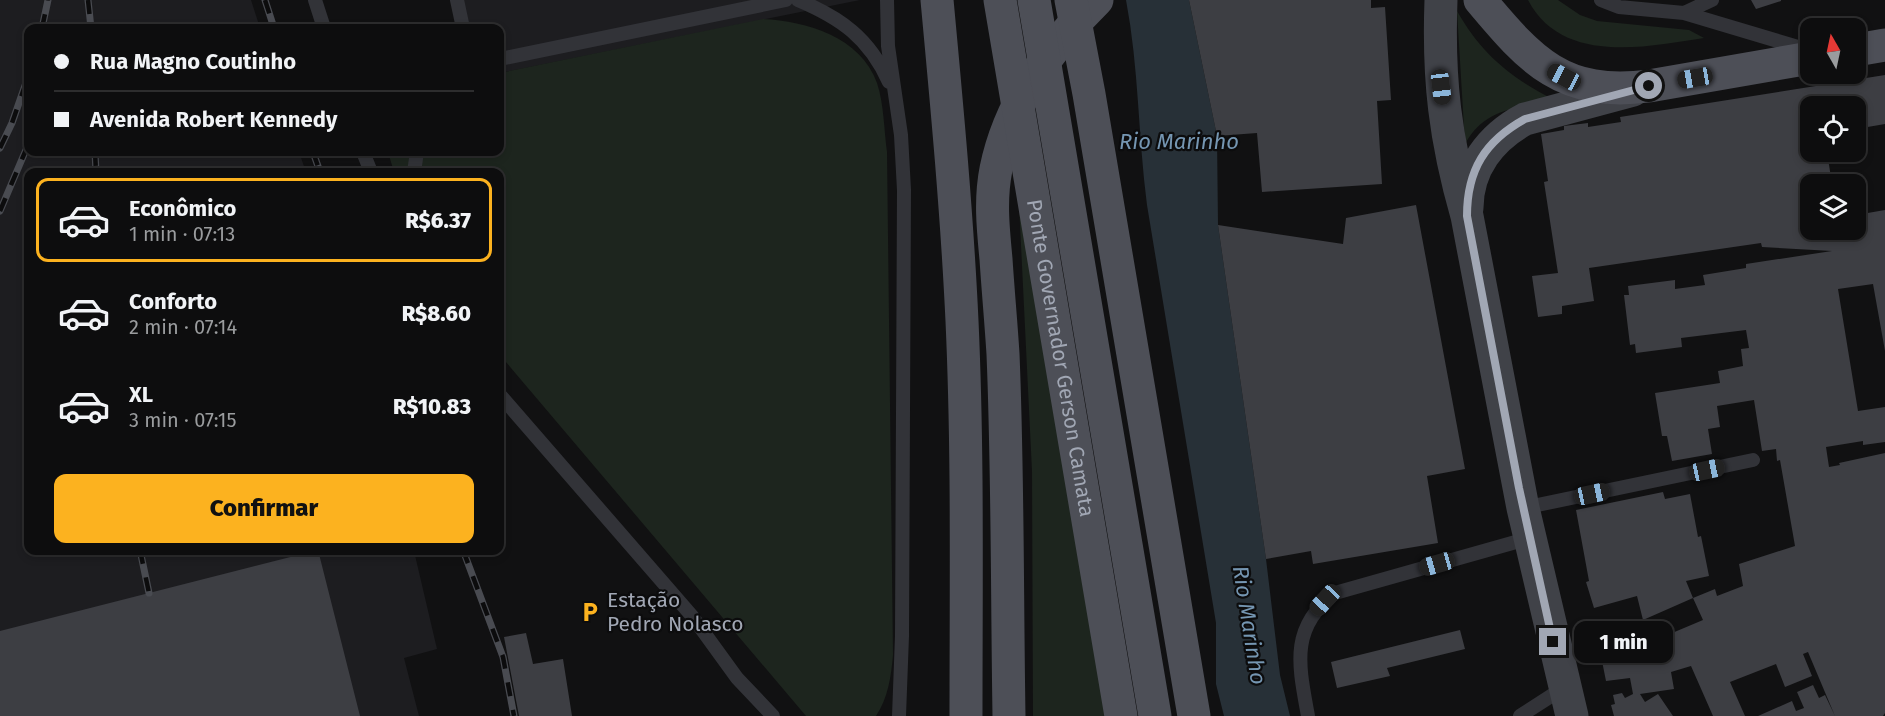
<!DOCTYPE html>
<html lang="pt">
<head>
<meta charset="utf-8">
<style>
	:root { --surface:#0d0d0e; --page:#1b1b1c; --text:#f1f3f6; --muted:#9a9c9e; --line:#2d2d2e; --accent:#fcb21f }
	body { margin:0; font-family:"Fira Sans",sans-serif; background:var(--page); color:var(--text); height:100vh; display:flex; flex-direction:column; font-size:22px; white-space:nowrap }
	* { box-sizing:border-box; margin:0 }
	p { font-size:20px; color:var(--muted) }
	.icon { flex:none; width:33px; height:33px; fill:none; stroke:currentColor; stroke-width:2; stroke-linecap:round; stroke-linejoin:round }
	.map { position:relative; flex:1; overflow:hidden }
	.details { position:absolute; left:24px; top:168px; width:480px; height:387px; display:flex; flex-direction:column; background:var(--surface); border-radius:12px; box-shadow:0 3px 9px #0003,0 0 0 2px var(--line) }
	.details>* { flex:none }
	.hud { position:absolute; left:24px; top:24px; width:480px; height:132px; border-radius:12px; box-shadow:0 3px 9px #0003,0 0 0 2px var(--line); display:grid; align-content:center; height:132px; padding:0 30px; background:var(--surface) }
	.needle { width:39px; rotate:351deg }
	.tools { position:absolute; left:1800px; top:18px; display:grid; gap:12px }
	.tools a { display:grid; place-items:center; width:66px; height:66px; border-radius:12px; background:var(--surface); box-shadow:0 3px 9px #0003,0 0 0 2px var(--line); font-size:30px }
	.end { position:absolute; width:27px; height:27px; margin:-14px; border:8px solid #a1a7b4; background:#111; box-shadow:0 0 0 3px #111 }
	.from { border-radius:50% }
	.bubble { position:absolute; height:42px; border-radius:12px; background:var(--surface); box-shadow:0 3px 9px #0003,0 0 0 2px var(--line); font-size:20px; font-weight:800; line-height:42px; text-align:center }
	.car { position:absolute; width:18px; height:36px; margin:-18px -9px; border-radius:8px; box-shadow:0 0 4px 2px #0007; background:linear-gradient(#222 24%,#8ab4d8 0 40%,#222 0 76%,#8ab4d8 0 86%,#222 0) }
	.hud b { display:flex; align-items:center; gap:21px; height:57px; font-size:22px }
	.hud b+b { border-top:2px solid var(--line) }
	.hud i { width:15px; height:15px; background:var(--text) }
	ul { padding:10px 0 0; list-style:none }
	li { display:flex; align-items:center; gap:18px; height:84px; margin:0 12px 9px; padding:0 18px; border:3px solid transparent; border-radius:12px }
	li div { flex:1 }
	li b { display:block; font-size:22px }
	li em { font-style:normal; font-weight:800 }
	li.active { border-color:var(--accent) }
	li>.icon { width:54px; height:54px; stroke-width:1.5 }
	.cta { display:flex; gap:12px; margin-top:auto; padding:12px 30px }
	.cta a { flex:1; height:69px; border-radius:12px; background:var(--accent); color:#111; font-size:24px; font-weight:800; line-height:69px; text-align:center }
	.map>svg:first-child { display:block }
	.built { fill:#1d1d20 }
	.green { fill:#1d251e }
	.water { fill:#273037 }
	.building { fill:#3d3e43 }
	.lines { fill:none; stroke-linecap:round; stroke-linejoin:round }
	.lane { stroke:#323338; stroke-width:14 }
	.secondary { stroke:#404248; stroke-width:33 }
	.primary { stroke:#4d4f57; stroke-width:33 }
	.rail-casing { stroke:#494b51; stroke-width:7 }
	.rail { stroke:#0c0c0d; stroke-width:4.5; stroke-dasharray:14; stroke-linecap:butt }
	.primary-bridge { stroke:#4d4f57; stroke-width:33 }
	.route { stroke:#a1a7b4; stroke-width:8 }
	.labels { text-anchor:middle; stroke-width:4.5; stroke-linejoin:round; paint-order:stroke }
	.street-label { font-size:21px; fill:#a1a7b4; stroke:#0c0c0d }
	.poi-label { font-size:21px; fill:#a1a7b4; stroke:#0c0c0d; text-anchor:start }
	.water-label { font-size:22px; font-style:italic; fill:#7596b2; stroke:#0c0c0d }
</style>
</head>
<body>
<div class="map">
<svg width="1885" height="716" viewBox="0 0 1885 716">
	<rect width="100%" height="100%" fill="#111112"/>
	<path class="built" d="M 0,0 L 251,0 L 260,28 L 28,28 L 28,152 L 299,152 L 306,172 L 28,172 L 28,550 L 414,551 L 437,649 L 404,658 L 419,716 L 0,716 Z
		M 451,0 L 860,0 L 500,73 L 500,28 L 457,28 Z"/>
	<path class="green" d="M 1528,0 L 1558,0 L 1580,15 L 1597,21 L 1689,30 L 1704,38 C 1646,47 1562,65 1528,0 Z
		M 1457,11 C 1482,55 1512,79 1557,101 C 1519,108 1486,106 1465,144 Z
		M 763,19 C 806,21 861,37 877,83 C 884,104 884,130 887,152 L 893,655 C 891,677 888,698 876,716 L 806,716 L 500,355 L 500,172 L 394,172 L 388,152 L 500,152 L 500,73 Z
		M 1019,204 L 1108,716 L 1033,716 L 1032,471 Z"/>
	<path class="water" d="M 1126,0 L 1189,0 L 1217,136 L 1218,225 L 1266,559 L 1280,675 L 1290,716 L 1224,716 L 1216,684 L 1216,623 L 1147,205 C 1138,137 1139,68 1126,0 Z"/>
	<path class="building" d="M 1189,0 L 1371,0 L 1371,8 L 1385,7 L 1391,100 L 1377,101 L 1382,184 L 1262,192 L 1257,133 L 1217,136 Z
		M 1751,0 L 1781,0 L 1781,1 L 1756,9 Z
		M 1885,75 L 1885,124 L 1856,129 L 1856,106 L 1810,106 L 1810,152 L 1827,152 L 1832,184 L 1810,184 L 1810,230 L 1856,230 L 1856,215 L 1885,210 L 1885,351 L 1873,284 L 1838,289 L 1858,411 L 1885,407 L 1885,442 L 1863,445 L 1863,441 L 1826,447 L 1829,467 L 1840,465 L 1839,463 L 1885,453 L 1885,713 L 1883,716 L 1835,716 L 1808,652 L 1803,654 L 1812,676 L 1785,687 L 1776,664 L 1730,682 L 1745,716 L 1713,716 L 1691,666 L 1671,672 L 1674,689 L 1640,694 L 1645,702 L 1658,694 L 1673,716 L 1614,716 L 1611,705 L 1615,704 L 1613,695 L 1622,693 L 1625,698 L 1633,694 L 1630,678 L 1606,681 L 1601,656 L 1665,636 L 1703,620 L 1693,598 L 1715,589 L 1717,596 L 1743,586 L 1739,564 L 1795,546 L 1780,460 L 1777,461 L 1776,449 L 1762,451 L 1754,400 L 1717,406 L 1720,427 L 1708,429 L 1712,454 L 1672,461 L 1667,436 L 1662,436 L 1655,393 L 1720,383 L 1718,371 L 1743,366 L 1741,349 L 1749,348 L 1746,330 L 1681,338 L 1682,347 L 1636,353 L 1635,344 L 1630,345 L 1624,295 L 1629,295 L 1628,286 L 1675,280 L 1675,289 L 1705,285 L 1703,275 L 1746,268 L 1746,264 L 1832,251 L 1762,247 L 1761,243 L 1589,268 L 1594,301 L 1562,306 L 1562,314 L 1538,317 L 1532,276 L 1558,273 L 1544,182 L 1548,181 L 1541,134 L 1564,130 L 1564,126 L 1588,123 L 1588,127 L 1621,122 L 1620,117 Z
		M 1416,205 L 1465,469 L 1427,476 L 1438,543 L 1313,564 L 1311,551 L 1266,559 L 1218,225 L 1343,244 L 1346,218 Z
		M 1663,492 L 1665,499 L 1690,494 L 1698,537 L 1701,536 L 1709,576 L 1686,581 L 1693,598 L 1643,620 L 1637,596 L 1594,608 L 1586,582 L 1589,581 L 1576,510 Z
		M 318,550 L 360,716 L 0,716 L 0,631 Z
		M 1460,630 L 1465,649 L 1387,668 L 1390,676 L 1337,688 L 1331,662 Z
		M 526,633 L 533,664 L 563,659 L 572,716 L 519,716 L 504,637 Z
		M 1813,685 L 1819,698 L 1825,695 L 1835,716 L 1758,716 L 1792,701 L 1796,711 L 1804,708 L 1797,692 Z"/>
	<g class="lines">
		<path class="lane" d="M 315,0 L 324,28
			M 457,0 L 463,28
			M 798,0 C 841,18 869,38 889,82
			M 887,0 L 888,46 L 901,135 L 904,190 L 902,636 L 899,716
			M 1601,0 L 1619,7 L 1684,13 L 1808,50
			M 1684,13 L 1712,0
			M 500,59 L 786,0
			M 363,152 L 371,172
			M 414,172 L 417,152
			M 500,395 L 692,616 L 737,678 L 773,716
			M 1523,508 L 1753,460
			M 1308,716 C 1299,666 1289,628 1335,593 L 1530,538
			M 1520,716 L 1565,687"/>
		<path class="secondary" d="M 1441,0 C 1438,79 1445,139 1467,216 L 1523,508 L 1572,716
			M 1467,208 C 1467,168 1491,137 1525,119 L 1633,90"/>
		<path class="primary" d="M 937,0 C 947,107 957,214 962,321 C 968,453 966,584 966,716
			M 1480,0 C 1531,61 1563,97 1649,86 L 1810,58
			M 1856,50 L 1885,45
			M 1009,716 C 1007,595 1008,474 1003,354 C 1001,322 998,290 996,259 C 993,228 990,199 996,169 C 1009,104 1051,45 1097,0"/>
		<g class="rail-casing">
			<path id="rail" d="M 88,0 L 91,28
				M 265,0 L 274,28
				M 42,28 L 48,0
				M 0,148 L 12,123 L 28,77
				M 95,152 L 96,172
				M 313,152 L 320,172
				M 0,211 L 28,145
				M 140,550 L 149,593
				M 463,550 L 503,657 L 514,716"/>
		</g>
		<use href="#rail" class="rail"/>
		<g class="primary-bridge">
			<path id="s1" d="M 1000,0 L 1121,716"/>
			<path d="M 1034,0 L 1155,716"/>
			<path d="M 1071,0 L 1089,94 L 1194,716"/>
		</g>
	</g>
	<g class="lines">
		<path class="route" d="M 1553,642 L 1519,488 L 1467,216 C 1467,170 1485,141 1525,119 L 1649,86"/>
	</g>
	<defs>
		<g id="parking-bare" transform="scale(1.62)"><path d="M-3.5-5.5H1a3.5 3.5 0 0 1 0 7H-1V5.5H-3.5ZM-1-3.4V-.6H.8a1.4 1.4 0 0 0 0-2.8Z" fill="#fcb21f" stroke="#0c0c0d" stroke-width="2.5" paint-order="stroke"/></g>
	</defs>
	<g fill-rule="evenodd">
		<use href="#parking-bare" x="590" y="612"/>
	</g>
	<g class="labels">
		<g class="street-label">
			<text dy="7" stroke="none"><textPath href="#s1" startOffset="363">Ponte Governador Gerson Camata</textPath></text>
		</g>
		<g class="poi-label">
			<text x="607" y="607">Estação<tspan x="607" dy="24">Pedro Nolasco</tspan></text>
		</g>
		<g class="water-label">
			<text x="1179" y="149">Rio Marinho</text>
			<text transform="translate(1250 625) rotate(81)" y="8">Rio Marinho</text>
		</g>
	</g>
</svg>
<div class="tools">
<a><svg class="needle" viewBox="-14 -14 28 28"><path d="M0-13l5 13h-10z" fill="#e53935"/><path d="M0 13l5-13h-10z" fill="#9a9c9e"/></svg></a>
<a><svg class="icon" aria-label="locate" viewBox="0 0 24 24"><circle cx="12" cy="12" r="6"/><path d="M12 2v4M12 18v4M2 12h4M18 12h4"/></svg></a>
<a><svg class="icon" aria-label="layers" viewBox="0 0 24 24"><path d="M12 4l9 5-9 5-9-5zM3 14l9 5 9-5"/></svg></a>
</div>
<i class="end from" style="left:1649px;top:86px"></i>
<i class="end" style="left:1553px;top:642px"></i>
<div class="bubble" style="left:1574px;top:621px;width:99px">1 min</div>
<i class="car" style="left:1564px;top:77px;rotate:298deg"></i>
<i class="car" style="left:1695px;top:78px;rotate:260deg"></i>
<i class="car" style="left:1441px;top:87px;rotate:173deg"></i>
<i class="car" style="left:1707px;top:470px;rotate:78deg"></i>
<i class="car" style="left:1592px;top:494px;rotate:78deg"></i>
<i class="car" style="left:1437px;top:564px;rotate:254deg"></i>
<i class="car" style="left:1325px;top:600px;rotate:223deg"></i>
<div class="hud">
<b><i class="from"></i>Rua Magno Coutinho</b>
<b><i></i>Avenida Robert Kennedy</b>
</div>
<section class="details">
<ul>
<li class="active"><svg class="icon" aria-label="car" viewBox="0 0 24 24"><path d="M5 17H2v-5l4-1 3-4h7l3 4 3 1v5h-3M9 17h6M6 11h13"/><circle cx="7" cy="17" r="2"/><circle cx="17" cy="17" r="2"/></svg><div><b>Econômico</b><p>1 min · 07:13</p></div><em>R$6.37</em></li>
<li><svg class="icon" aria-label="car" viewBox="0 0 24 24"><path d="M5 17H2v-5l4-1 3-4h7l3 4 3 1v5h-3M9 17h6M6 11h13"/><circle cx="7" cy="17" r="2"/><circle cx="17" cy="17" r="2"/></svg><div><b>Conforto</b><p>2 min · 07:14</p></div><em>R$8.60</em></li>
<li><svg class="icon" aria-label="car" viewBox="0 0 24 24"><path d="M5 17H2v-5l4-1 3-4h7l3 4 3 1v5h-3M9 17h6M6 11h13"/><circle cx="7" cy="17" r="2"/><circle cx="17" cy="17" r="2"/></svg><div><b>XL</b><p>3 min · 07:15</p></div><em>R$10.83</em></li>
</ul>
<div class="cta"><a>Confirmar</a></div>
</section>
</div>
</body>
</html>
